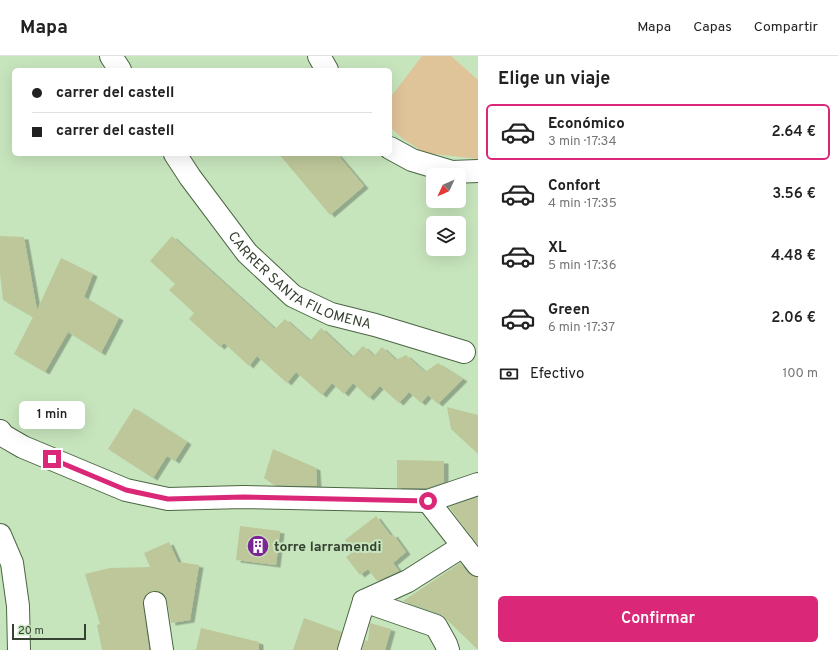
<!DOCTYPE html>
<html lang="es">
<head>
<meta charset="utf-8">
<style>
	:root { --surface:#fff; --page:#f2f2f2; --text:#222; --muted:#767676; --line:#e0e0e0; --accent:#db2777 }
	body { margin:0; font-family:Overpass,sans-serif; background:var(--page); color:var(--text); height:100vh; display:flex; flex-direction:column; font-size:15px; white-space:nowrap }
	* { box-sizing:border-box; margin:0 }
	p { font-size:13px; color:var(--muted) }
	.icon { flex:none; width:22px; height:22px; fill:none; stroke:currentColor; stroke-width:2; stroke-linecap:round; stroke-linejoin:round }
	.map { position:relative; flex:1; overflow:hidden }
	.sheet { display:flex; flex-direction:column; background:var(--surface); width:360px }
	.sheet>* { flex:none }
	.hud { position:absolute; left:12px; top:12px; width:380px; height:88px; border-radius:6px; box-shadow:0 4px 16px #0002; display:grid; align-content:center; height:88px; padding:0 20px; background:var(--surface) }
	.needle { width:26px; rotate:226deg }
	.buttons { position:absolute; left:426px; top:112px; display:grid; gap:8px }
	.buttons a { display:grid; place-items:center; width:40px; height:40px; border-radius:6px; background:var(--surface); box-shadow:0 4px 16px #0002; font-size:20px }
	.scale { position:absolute; left:12px; bottom:10px; width:74px; box-sizing:border-box; padding-left:4px; border:2px solid #354131; border-top:0; font-size:11px; line-height:14px; white-space:nowrap; color:#354131; -webkit-text-stroke:3px #c7e5bd; paint-order:stroke }
	.end { position:absolute; width:18px; height:18px; margin:-9px; border:5px solid #db2777; background:#fff; box-shadow:0 0 0 2px #fff }
	.from { border-radius:50% }
	.bubble { position:absolute; height:28px; border-radius:6px; background:var(--surface); box-shadow:0 4px 16px #0002; font-size:13px; font-weight:600; line-height:28px; text-align:center }
	.hud b { display:flex; align-items:center; gap:14px; height:38px; font-size:15px }
	.hud b+b { border-top:1px solid var(--line) }
	.hud i { width:10px; height:10px; background:var(--text) }
	ul { padding:0; list-style:none }
	li { display:flex; align-items:center; gap:12px; height:56px; margin:0 8px 6px; padding:0 12px; border:2px solid transparent; border-radius:6px }
	li div { flex:1 }
	li b { display:block; font-size:15px }
	li em { font-style:normal; font-weight:600 }
	li.active { border-color:var(--accent) }
	li>.icon { width:36px; height:36px; stroke-width:1.5 }
	h2 { padding:0 20px; font-size:18px; line-height:48px }
	.pay { display:flex; align-items:center; gap:10px; height:44px; padding:0 20px; font-size:15px }
	.pay p { margin-inline-start:auto }
	.primary-button { display:flex; gap:8px; margin-top:auto; padding:8px 20px }
	.primary-button a { flex:1; height:46px; border-radius:6px; background:var(--accent); color:#fff; font-size:16px; font-weight:600; line-height:46px; text-align:center }
	header { display:flex; align-items:center; gap:24px; box-sizing:border-box; height:56px; padding:0 20px; background:var(--surface); border-bottom:1px solid var(--line) }
	header strong { font-size:19px }
	nav { display:flex; gap:22px; margin-inline-start:auto; font-size:14px }
	main { display:flex; flex:1; min-height:0 }
	.map>svg:first-child { display:block }
	.green { fill:#dfc399 }
	.building { fill:#bdc799; filter:url(#shadow) }
	.lines { fill:none; stroke-linecap:round; stroke-linejoin:round }
	.street-casing { stroke:#4b6643; stroke-width:24 }
	.street { stroke:#fff; stroke-width:22 }
	.route { stroke:#db2777; stroke-width:5 }
	.labels { text-anchor:middle; stroke-width:4; stroke-linejoin:round; paint-order:stroke }
	.street-label { font-size:14px; fill:#354131; stroke:#c7e5bd }
	.poi-label { font-size:14px; font-weight:bold; fill:#354131; stroke:#c7e5bd; text-anchor:start }
</style>
</head>
<body>
<header>
<strong>Mapa</strong>
<nav><a>Mapa</a><a>Capas</a><a>Compartir</a></nav>
</header>
<main>
<div class="map">
<svg width="478" height="594" viewBox="0 0 478 594">
	<defs>
		<filter id="shadow"><feDropShadow dx="4.5" dy="2.5" stdDeviation="0" flood-color="#0004"/></filter>
	</defs>
	<rect width="100%" height="100%" fill="#c7e5bd"/>
	<path class="green" d="M 422,0 L 451,0 L 478,24 L 478,103 L 425,97 L 402,82 L 390,71 L 390,42 Z"/>
	<path class="building" d="M 279,98 L 337,98 L 364,130 L 330,159 Z
		M 0,180 L 24,181 L 37,254 L 61,202 L 93,218 L 84,241 L 119,262 L 101,297 L 68,276 L 45,316 L 14,298 L 33,261 L 3,244 L 0,217 Z
		M 172,180 L 275,273 L 285,263 L 310,285 L 321,272 L 352,301 L 363,290 L 374,300 L 382,291 L 396,304 L 406,299 L 425,316 L 438,307 L 463,323 L 438,348 L 428,339 L 421,347 L 409,336 L 399,347 L 380,330 L 369,342 L 353,327 L 344,338 L 332,327 L 322,339 L 296,316 L 287,327 L 257,300 L 249,310 L 224,287 L 220,291 L 189,263 L 194,257 L 169,234 L 175,228 L 150,205 Z
		M 447,351 L 478,359 L 478,398 L 451,373 Z
		M 134,352 L 187,386 L 175,405 L 167,400 L 153,422 L 108,393 Z
		M 273,393 L 316,412 L 317,430 L 274,429 L 264,422 Z
		M 397,404 L 444,405 L 444,426 L 426,432 L 397,432 Z
		M 478,441 L 478,489 L 449,451 Z
		M 376,460 L 391,480 L 393,478 L 406,496 L 393,507 L 399,515 L 377,525 L 368,513 L 360,519 L 346,501 L 354,495 L 345,484 Z
		M 240,470 L 280,475 L 276,509 L 236,504 Z
		M 169,486 L 178,506 L 199,509 L 190,564 L 171,567 L 167,545 L 165,540 L 160,536 L 153,535 L 148,537 L 144,542 L 143,548 L 149,594 L 102,594 L 97,569 L 100,568 L 85,518 L 110,512 L 150,511 L 144,497 Z
		M 460,507 L 468,517 L 473,520 L 478,521 L 478,594 L 441,558 L 403,545 Z
		M 304,562 L 342,576 L 337,594 L 293,594 Z
		M 370,567 L 391,573 L 385,594 L 362,594 L 365,584 L 368,585 Z
		M 201,572 L 259,586 L 259,594 L 196,594 Z"/>
	<g class="lines">
		<g class="street-casing">
			<g id="street">
				<path d="M 111,0 L 120,14"/>
				<path d="M 319,0 L 327,14"/>
				<path d="M 390,92 L 412,104 L 452,116 L 478,115"/>
				<path id="s1" d="M 175,98 L 190,121 L 247,197 L 293,240 L 331,258 L 375,269 L 464,296"/>
				<path d="M 0,375 L 4,380 L 23,391 L 126,434 L 168,443 L 243,441 L 428,445 L 478,428"/>
				<path d="M 428,445 L 478,509"/>
				<path d="M 0,479 L 12,507 L 18,550 L 19,594"/>
				<path d="M 364,545 L 436,570 L 446,588 L 448,594"/>
				<path d="M 155,547 L 162,594"/>
				<path d="M 349,594 L 364,545 L 408,525 L 463,490"/>
			</g>
		</g>
		<use href="#street" class="street"/>
	</g>
	<g class="lines">
		<path class="route" d="M 52,403 L 126,434 L 168,443 L 243,441 L 428,445"/>
	</g>
	<defs>
		<g id="building-disc" transform="scale(1.15)"><circle r="9.5" fill="#7c2594" stroke="#c7e5bd"/><path d="M-4-6H4V6H1V3H-1V6H-4ZM-2.5-4.3h1.7v1.8h-1.7ZM.8-4.3h1.7v1.8H.8ZM-2.5-1h1.7V.8h-1.7ZM.8-1h1.7V.8H.8Z" fill="#fff"/></g>
	</defs>
	<g fill-rule="evenodd">
		<use href="#building-disc" x="258" y="490"/>
	</g>
	<g class="labels">
		<g class="street-label">
			<text dy="5" stroke="none"><textPath href="#s1" startOffset="183">CARRER SANTA FILOMENA</textPath></text>
		</g>
		<g class="poi-label">
			<text x="274" y="495">torre larramendi</text>
		</g>
	</g>
</svg>
<div class="buttons">
<a><svg class="needle" viewBox="-14 -14 28 28"><path d="M0-13l5 13h-10z" fill="#e53935"/><path d="M0 13l5-13h-10z" fill="#767676"/></svg></a>
<a><svg class="icon" aria-label="layers" viewBox="0 0 24 24"><path d="M12 4l9 5-9 5-9-5zM3 14l9 5 9-5"/></svg></a>
</div>
<div class="scale">20 m</div>
<i class="end from" style="left:428px;top:445px"></i>
<i class="end" style="left:52px;top:403px"></i>
<div class="bubble" style="left:19px;top:345px;width:66px">1 min</div>
<div class="hud">
<b><i class="from"></i>carrer del castell</b>
<b><i></i>carrer del castell</b>
</div>
</div>
<section class="sheet">
<h2>Elige un viaje</h2>
<ul>
<li class="active"><svg class="icon" aria-label="car" viewBox="0 0 24 24"><path d="M5 17H2v-5l4-1 3-4h7l3 4 3 1v5h-3M9 17h6M6 11h13"/><circle cx="7" cy="17" r="2"/><circle cx="17" cy="17" r="2"/></svg><div><b>Económico</b><p>3 min · 17:34</p></div><em>2.64 €</em></li>
<li><svg class="icon" aria-label="car" viewBox="0 0 24 24"><path d="M5 17H2v-5l4-1 3-4h7l3 4 3 1v5h-3M9 17h6M6 11h13"/><circle cx="7" cy="17" r="2"/><circle cx="17" cy="17" r="2"/></svg><div><b>Confort</b><p>4 min · 17:35</p></div><em>3.56 €</em></li>
<li><svg class="icon" aria-label="car" viewBox="0 0 24 24"><path d="M5 17H2v-5l4-1 3-4h7l3 4 3 1v5h-3M9 17h6M6 11h13"/><circle cx="7" cy="17" r="2"/><circle cx="17" cy="17" r="2"/></svg><div><b>XL</b><p>5 min · 17:36</p></div><em>4.48 €</em></li>
<li><svg class="icon" aria-label="car" viewBox="0 0 24 24"><path d="M5 17H2v-5l4-1 3-4h7l3 4 3 1v5h-3M9 17h6M6 11h13"/><circle cx="7" cy="17" r="2"/><circle cx="17" cy="17" r="2"/></svg><div><b>Green</b><p>6 min · 17:37</p></div><em>2.06 €</em></li>
</ul>
<div class="pay"><svg class="icon" aria-label="cash" viewBox="0 0 24 24"><path d="M3 7h18v10H3z"/><circle cx="12" cy="12" r="2"/></svg>Efectivo<p>100 m</p></div>
<div class="primary-button"><a>Confirmar</a></div>
</section>
</main>
</body>
</html>
